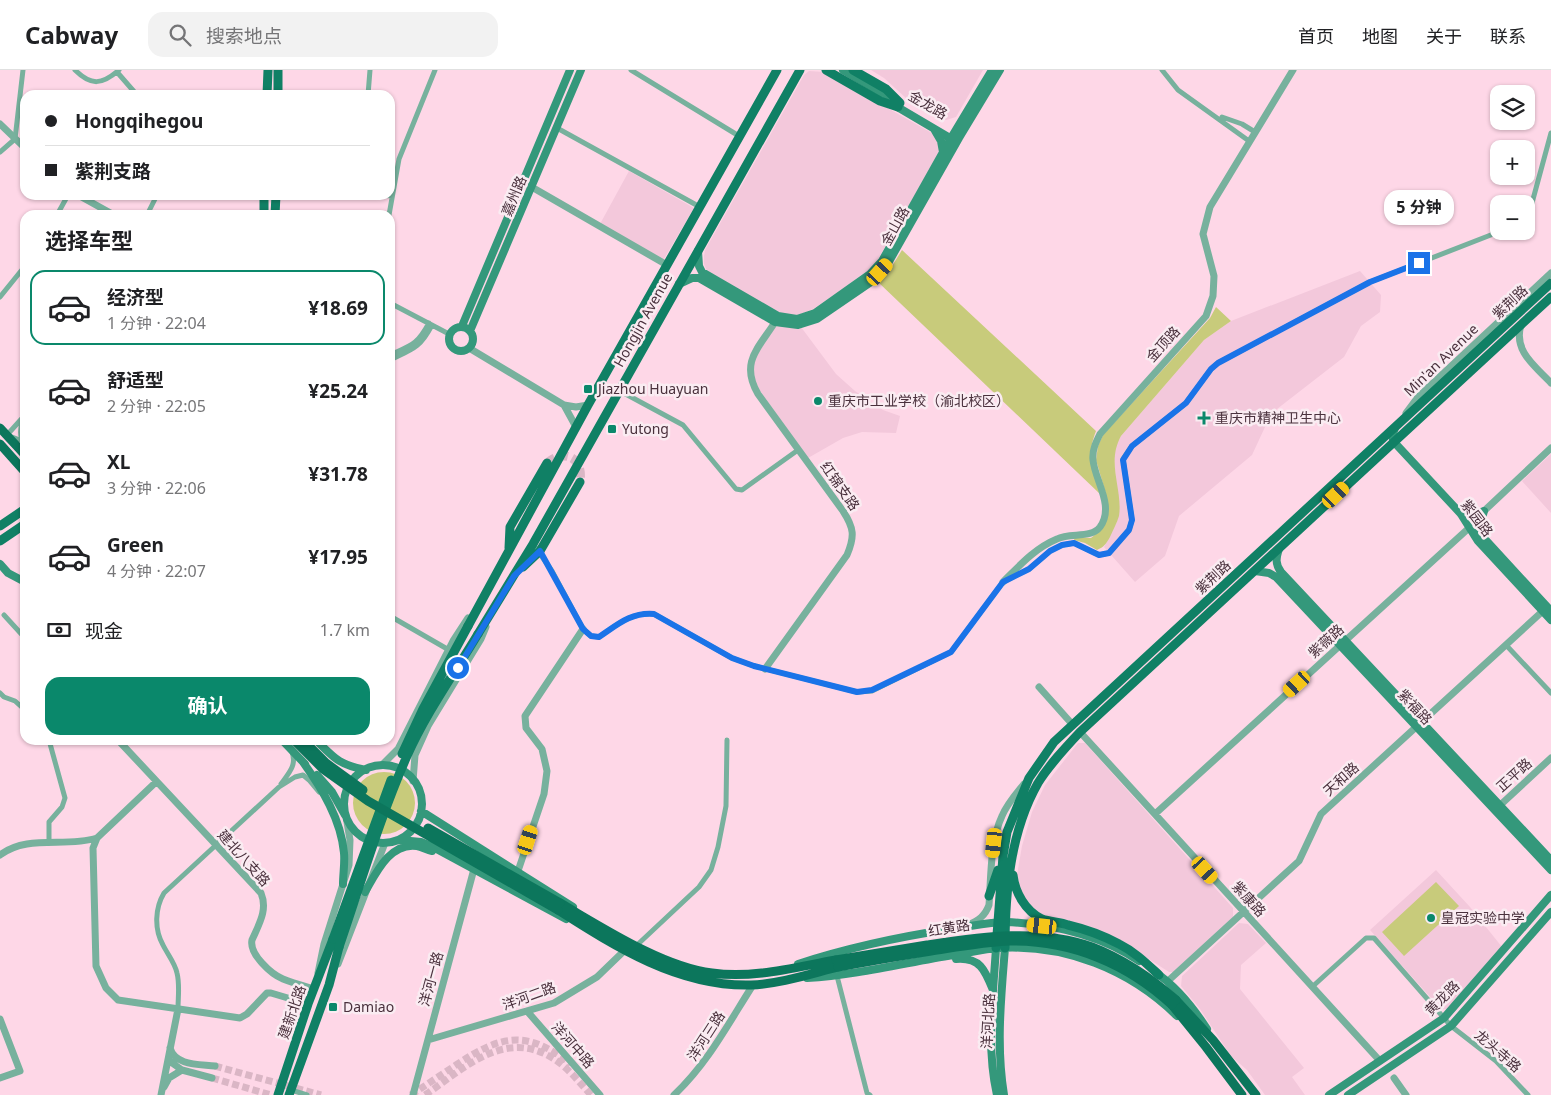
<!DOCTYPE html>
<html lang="zh">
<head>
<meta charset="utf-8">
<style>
	:root { --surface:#fff; --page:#f2f2f2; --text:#202124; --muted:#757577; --line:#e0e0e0; --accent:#0a886b }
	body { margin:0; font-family:"Noto Sans","Noto Sans SC",sans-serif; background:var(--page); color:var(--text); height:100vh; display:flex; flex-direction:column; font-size:19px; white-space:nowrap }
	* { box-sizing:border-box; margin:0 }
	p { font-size:16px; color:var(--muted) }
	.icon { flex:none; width:28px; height:28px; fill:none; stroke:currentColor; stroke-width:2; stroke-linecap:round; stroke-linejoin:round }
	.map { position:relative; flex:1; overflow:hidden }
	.side { position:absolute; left:20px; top:140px; width:375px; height:535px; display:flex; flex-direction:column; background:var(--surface); border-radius:15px; box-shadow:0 1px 4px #0004 }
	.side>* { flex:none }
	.guide { position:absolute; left:20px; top:20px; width:375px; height:110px; border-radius:15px; box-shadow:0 1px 4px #0004; display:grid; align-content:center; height:110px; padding:0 25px; background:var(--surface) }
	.buttons { position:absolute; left:1490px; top:15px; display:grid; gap:10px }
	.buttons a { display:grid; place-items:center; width:45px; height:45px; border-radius:10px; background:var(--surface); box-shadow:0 1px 4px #0004; font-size:25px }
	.end { position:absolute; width:22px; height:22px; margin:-11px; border:6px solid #1a73e8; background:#fff; box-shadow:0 0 0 2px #fff }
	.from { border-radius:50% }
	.bubble { position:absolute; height:35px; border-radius:15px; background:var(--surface); box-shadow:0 1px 4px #0004; font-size:16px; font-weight:700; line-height:35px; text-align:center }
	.car { position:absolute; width:15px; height:30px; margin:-15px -8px; border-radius:6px; box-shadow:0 0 4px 1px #0007; background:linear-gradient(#f5c518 24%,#345 0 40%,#f5c518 0 76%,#345 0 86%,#f5c518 0) }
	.guide b { display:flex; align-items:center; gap:18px; height:48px; font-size:19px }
	.guide b+b { border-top:1px solid var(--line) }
	.guide i { width:12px; height:12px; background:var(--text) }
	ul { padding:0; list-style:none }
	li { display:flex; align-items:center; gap:15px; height:75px; margin:0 10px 8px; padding:0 15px; border:2px solid transparent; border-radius:15px }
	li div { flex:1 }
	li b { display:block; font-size:19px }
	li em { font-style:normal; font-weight:700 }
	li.selected { border-color:var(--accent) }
	li>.icon { width:45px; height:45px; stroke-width:1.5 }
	h2 { padding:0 25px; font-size:22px; line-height:60px }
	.pay { display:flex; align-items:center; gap:12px; height:55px; padding:0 25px; font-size:19px }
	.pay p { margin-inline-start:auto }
	.button { display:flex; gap:10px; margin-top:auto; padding:10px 25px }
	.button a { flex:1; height:58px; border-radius:15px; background:var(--accent); color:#fff; font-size:20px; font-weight:700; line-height:58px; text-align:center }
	header { display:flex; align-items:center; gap:30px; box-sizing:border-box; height:70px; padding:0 25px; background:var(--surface); border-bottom:1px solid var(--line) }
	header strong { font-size:24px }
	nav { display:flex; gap:28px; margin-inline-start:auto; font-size:18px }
	.search { width:350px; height:45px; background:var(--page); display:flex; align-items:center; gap:12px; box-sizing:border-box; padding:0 18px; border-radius:15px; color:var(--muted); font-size:19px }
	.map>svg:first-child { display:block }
	.built { fill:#f3c8db }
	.green { fill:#c8cb7b }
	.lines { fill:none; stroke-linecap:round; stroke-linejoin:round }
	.tertiary-tunnel { stroke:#dab6c5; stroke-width:7; stroke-dasharray:7 3.5; stroke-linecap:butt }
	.primary-tunnel { stroke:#dab6c5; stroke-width:9; stroke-dasharray:9 4.5; stroke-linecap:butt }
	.minor { stroke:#77b19d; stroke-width:5 }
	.tertiary { stroke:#77b19d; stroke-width:7 }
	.secondary { stroke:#34987b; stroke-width:8 }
	.primary { stroke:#108065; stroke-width:9 }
	.trunk { stroke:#0c765c; stroke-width:9 }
	.primary-bridge { stroke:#108065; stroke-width:9 }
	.trunk-bridge { stroke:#0c765c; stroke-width:9 }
	.route { stroke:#1a73e8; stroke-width:6 }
	.poi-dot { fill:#0a886b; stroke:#faecf2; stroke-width:2 }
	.labels { text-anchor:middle; stroke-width:5; stroke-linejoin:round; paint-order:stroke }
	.street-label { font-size:14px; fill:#4a313d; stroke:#faecf2 }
	.poi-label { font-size:14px; fill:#4a313d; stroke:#faecf2; text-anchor:start }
</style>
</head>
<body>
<header>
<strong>Cabway</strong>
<div class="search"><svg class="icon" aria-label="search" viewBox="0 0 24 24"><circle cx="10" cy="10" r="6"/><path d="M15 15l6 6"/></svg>搜索地点</div>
<nav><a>首页</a><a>地图</a><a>关于</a><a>联系</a></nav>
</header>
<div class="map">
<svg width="1551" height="1025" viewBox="0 0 1551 1025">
	<rect width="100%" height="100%" fill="#fed7e7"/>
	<path class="built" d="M 871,0 L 983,0 L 956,47 L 946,50 L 907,29 L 884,8 Z
		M 809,1 L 824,2 L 930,62 L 935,66 L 939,73 L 940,81 L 878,189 L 868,200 L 837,223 L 813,239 L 798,245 L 780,244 L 707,201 L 704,194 L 704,186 L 705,180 L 804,5 Z
		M 629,101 L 694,138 L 664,189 L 662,190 L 600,154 Z
		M 1360,201 L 1381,225 L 1380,242 L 1361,256 L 1344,287 L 1277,339 L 1265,357 L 1252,385 L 1179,446 L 1165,486 L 1135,512 L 1104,477 L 1116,454 L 1119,444 L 1114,387 L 1116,375 L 1121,366 L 1204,270 L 1231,251 Z
		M 780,256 L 801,257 L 836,304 L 855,321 L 883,340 L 900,346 L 896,363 L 862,362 L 843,368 L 808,388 L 761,322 L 755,311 L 752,300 L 754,290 L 775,257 Z
		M 1551,384 L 1551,443 L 1522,411 Z
		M 1078,673 L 1085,673 L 1233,838 L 1233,847 L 1175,902 L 1169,902 L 1119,870 L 1046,846 L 1035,840 L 1021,823 L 1017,805 L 1022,776 L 1032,742 L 1045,715 Z
		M 1436,800 L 1470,837 L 1502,877 L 1448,939 L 1441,939 L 1370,860 Z
		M 1239,853 L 1248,854 L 1266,873 L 1241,895 L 1240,919 L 1304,998 L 1292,1007 L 1305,1025 L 1265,1025 L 1247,1000 L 1231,986 L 1200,939 L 1181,916 L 1182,906 Z"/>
	<path class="green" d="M 902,180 L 1096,361 C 1086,387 1092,398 1100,424 L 878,212 L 892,196 Z
		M 1216,237 L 1231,251 L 1204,270 L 1121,366 C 1106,393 1123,419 1119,446 C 1117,453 1113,460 1110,467 C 1106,474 1104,477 1097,480 L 1085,473 L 1074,470 L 1075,467 L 1091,468 L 1101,460 L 1106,424 L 1096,390 L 1098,376 L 1103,365 L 1210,248 Z
		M353 733a31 31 0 1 1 62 0a31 31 0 1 1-62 0Z
		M 1436,812 L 1459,836 L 1404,886 L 1382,862 Z"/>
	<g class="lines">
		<path class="tertiary-tunnel" d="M 215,996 L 321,1025
			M 212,1008 L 271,1025
			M 411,1025 C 426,1015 441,1005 456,995 C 501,965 526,959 571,994
			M 425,1025 C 462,1000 502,960 549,986 C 566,995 578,1011 591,1025"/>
		<path class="primary-tunnel" d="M 547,393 C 565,378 584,388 580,412"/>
		<path class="minor" d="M 75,0 C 91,16 102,15 119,0
			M 631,0 L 739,66
			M 1162,0 L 1178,20 L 1249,71
			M 117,2 L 137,25
			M 368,25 L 370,0
			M 1222,47 L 1242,54 L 1255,62
			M 557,58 L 700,137
			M 0,82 L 15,69 L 23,0
			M 381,125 L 392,126
			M 57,145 L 68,125
			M 147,145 L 157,125
			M 389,145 L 399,89 L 435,0
			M 1526,145 L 1532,133 L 1551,63
			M 0,227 L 25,196
			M 390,233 L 449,264
			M 390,285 C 412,275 417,275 429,253
			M 390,290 C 413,279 420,278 432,255
			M 620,321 L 683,355 L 736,419 L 742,420 L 798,380
			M 23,347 C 21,356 18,367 25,375
			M 22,371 L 7,365 L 25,345
			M 533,474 L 552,501 L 583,559 L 591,566 L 599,567 C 617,555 631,542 654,544 L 732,588 L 754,596 L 857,622 L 872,621 L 951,582 L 1003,512 L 1029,499 L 1050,481 L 1062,475 L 1074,473 L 1099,485 L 1109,483 L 1129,460 L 1132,450 L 1123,389 L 1132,376 L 1186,333 L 1211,299 L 1218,293 L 1370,212 L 1501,161
			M 4,545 L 25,568
			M 390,546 L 449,580
			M 1506,575 L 1551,623
			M 0,623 L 4,627 L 15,631 L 25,640
			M 281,714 C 289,703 297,695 292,682
			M 49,773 L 49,752 L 62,737 L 65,728 L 49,670
			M 636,876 L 699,817 L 711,800 L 718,777 L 726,736 L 727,670
			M 837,906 L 867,1023 L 870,1025
			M 1312,917 L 1366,868 L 1374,868 L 1451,956 L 1496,991 L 1528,1025
			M 178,939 C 178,927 180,915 177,903 C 175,893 168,885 163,875 C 154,859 155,838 164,823 L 279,717 L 295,707 L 303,705 L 309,710 L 319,722
			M 291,1020 L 307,1025"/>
		<path class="tertiary" d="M 0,54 L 25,78
			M 523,112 L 667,195
			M 78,125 L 114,145
			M 1521,255 C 1513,281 1535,296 1551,313
			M 469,278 L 564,335 L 576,337 L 588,335
			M 564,335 L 576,357
			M 1406,343 L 1418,327 L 1551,203
			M 1484,441 L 1551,378
			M 1003,512 C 1019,496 1035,478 1057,469 C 1070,462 1091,469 1100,457 C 1115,436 1095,411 1093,390 C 1092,380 1096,372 1100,364 L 1206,246 L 1213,226 L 1214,206 L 1203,164 L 1210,137 L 1293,0
			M 765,599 L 847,485 C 855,466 854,458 843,441 L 758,324 C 739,291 760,277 777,249
			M 1039,617 L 1072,654
			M 1080,662 L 1380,991
			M 118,670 L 261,823 C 268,840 259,854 252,870 C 249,884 271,904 283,909 C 293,913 304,916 314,919
			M 382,695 L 398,679 L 453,571 L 468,548
			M 413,711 L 415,685 L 428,656 L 481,569 L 486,557
			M 156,712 L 97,768 L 93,778 L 96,896 L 106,918 L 118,930 L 240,948 L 247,944 L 267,923 L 271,923 L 308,934
			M 1496,739 L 1551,688
			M 1155,744 L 1470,457
			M 0,785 C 28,764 65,778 97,768
			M 518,801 L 544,724 L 547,701 L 542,679 L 526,658 L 525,646 L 583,559
			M 968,855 C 979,850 985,846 989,835 C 991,808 990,771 1002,746 C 1007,734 1016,724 1024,714
			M 338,894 L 385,773
			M 318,903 L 324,874 L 349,795 L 350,770 L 346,746
			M 1168,911 L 1299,791 L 1321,744 L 1545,539
			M 527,941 L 600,1025
			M 0,949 L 20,1001 L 0,1008
			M 428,970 L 554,933 L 597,907 L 625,880
			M 170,978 C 175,996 200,994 215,996
			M 168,990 L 182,1000 L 212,1008
			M 1394,1008 L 1406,1025
			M 164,1017 L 169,1008 L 182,1000
			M 161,1025 L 178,939
			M 413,1025 L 474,799
			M 674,1025 C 708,993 728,954 753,915"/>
		<path class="secondary" d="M 843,0 L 892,29
			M 894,35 L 955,71
			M 934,59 L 941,71 L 943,82
			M 698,181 L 699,196 L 702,202 L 778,246 L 797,249 L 815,243 L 870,204 L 882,191 L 951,68 L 992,0
			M 679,214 L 692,208 L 699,208 L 775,252 L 798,255 L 817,249 L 874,210 L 887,195 L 959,68 L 1000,0
			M 462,256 L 570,0
			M449 269a12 12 0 1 1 24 0a12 12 0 1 1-24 0Z
			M 470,261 L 581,0
			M 1395,358 L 1392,366 L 1394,372 L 1461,444 L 1478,471 L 1551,550
			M 1484,441 L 1479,458 L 1482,466 L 1551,541
			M 1461,444 L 1475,444 L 1484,441
			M 1279,479 C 1276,488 1275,494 1281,502 L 1551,790
			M 0,494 L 8,503 L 25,512
			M 1255,501 L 1269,503 L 1276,507 L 1551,800
			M 282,670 L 305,694
			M 316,670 C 334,688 339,695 366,700
			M 303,692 C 322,719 341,749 344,783 C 345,793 343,804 343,814
			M344 734a39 39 0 1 1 78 0a39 39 0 1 1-78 0Z
			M 317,705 L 332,722 L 345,745
			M 421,741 L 573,837
			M 400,770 L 421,772 L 431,776 L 566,849
			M 365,822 C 376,803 390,772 417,776 C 422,777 427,780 432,781
			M 996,878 C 993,927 986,976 997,1025
			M 956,889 C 980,887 985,900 993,920
			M 798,894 C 847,878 898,867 950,859 C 968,857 988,852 1006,852 C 1053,854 1100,865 1139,891
			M 1155,902 C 1177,917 1193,937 1207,959
			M 807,908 C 856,905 904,893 953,885 C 968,883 983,879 998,878 C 1065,874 1129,899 1177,946
			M 1004,1025 C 996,976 1001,928 1005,878
			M 1329,1025 L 1444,948 L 1551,825
			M 1348,1025 L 1451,956 L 1551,842"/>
		<path class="primary" d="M 278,0 L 278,25
			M 826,0 L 880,31 L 898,37
			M 853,0 L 886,19 L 900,33
			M 267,25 L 268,0
			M 264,145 L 264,125
			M 275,145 L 276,125
			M 0,456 L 25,439
			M 0,471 L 25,454
			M 509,478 L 510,457 L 547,393
			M 523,497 L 540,481 L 580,412
			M 468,556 L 588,335 L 777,0
			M 478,564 L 533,474 L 800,0
			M 1013,805 C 1015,822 1025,841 1042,849 C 1050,852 1060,852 1068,855 C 1085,859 1104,866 1119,874 C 1135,882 1146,893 1159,905
			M 989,826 L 998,800
			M 996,878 L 1003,786 L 1007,762 L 1029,708 L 1054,672 L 1551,213
			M 1005,878 C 1005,823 1010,762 1038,713 C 1049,695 1065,678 1080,662 L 1551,227
			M 278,1025 L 308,934 L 333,869
			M 289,1025 L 329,915 L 339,877"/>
		<path class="trunk" d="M 0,358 L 25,385
			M 0,374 L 25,402
			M 560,833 C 603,858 663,897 712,903 C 753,909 796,897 836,890
			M 558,840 C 616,877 679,917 751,915 C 780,914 810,904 838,897
			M 1176,930 L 1213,970 L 1256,1025
			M 1172,935 L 1206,977 L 1242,1025"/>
		<path class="primary-bridge" d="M 402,684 L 423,639 L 468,556
			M 333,869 L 391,710
			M 339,877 C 361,813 380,747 407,686 C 426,643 454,604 478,564"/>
		<path class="trunk-bridge" d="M 294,670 L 323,699 L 368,731 L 558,840
			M 303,670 L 326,693 L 363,720
			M 428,758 L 560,833
			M 836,890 C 866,885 897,880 927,875 C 981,867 1039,858 1092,877 C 1123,889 1151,908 1176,930
			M 838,897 C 869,891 900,886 931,881 C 957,877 984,872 1010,871 C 1071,870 1128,894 1172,935"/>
	</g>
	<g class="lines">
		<path class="route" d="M 458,598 L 514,506 L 540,481 L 583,559 L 591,566 L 599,567 C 617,555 631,542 654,544 L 732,588 L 754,596 L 857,622 L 872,620 L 951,582 L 1003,512 L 1029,499 L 1050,481 L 1062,475 L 1074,473 L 1099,485 L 1109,483 L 1129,460 L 1132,450 L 1123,390 L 1132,376 L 1186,333 L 1211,299 L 1218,293 L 1370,212 L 1419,193"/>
	</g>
	<g class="poi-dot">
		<rect x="583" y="314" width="10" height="10" rx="2.5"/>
		<circle cx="818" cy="331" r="5"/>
		<path d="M1201.5 340.5h5v5h5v5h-5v5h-5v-5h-5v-5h5z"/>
		<rect x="607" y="354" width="10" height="10" rx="2.5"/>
		<circle cx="1431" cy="848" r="5"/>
		<rect x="328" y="932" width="10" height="10" rx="2.5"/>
	</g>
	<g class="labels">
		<g class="street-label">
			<text transform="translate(928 35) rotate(30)" y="5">金龙路</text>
			<text transform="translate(514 126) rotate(-67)" y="5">嘉州路</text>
			<text transform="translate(895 156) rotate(-61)" y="5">金山路</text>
			<text transform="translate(1510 232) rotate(-43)" y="5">紫荆路</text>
			<text transform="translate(643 250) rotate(-61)" y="5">Hongjin Avenue</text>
			<text transform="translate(1163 274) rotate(-48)" y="5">金顶路</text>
			<text transform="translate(1441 290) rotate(-44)" y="5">Min'an Avenue</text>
			<text transform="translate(840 416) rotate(55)" y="5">红锦支路</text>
			<text transform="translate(1477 448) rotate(53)" y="5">紫园路</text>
			<text transform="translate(1213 507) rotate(-43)" y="5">紫荆路</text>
			<text transform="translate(1326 571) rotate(-42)" y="5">紫薇路</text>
			<text transform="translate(1415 637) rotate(47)" y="5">紫福路</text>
			<text transform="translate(1514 705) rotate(-42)" y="5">正平路</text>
			<text transform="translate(1341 709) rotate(-42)" y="5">天和路</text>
			<text transform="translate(244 788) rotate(48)" y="5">建北八支路</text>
			<text transform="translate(1249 829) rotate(48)" y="5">紫康路</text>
			<text transform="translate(949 858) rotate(-9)" y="5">红黄路</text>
			<text transform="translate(431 909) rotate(-75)" y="5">洋河一路</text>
			<text transform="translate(529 926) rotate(-20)" y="5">洋河二路</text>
			<text transform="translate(1442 928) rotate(-45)" y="5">黄龙路</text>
			<text transform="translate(292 942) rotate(-71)" y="5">建新北路</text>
			<text transform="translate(988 951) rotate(-87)" y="5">洋河北路</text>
			<text transform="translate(706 966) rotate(-57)" y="5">洋河三路</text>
			<text transform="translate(573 975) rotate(49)" y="5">洋河中路</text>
			<text transform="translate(1498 981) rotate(41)" y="5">龙头寺路</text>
		</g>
		<g class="poi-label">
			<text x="598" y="324">Jiazhou Huayuan</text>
			<text x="828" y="336">重庆市工业学校（渝北校区）</text>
			<text x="1215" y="353">重庆市精神卫生中心</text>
			<text x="622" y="364">Yutong</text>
			<text x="1441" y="853">皇冠实验中学</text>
			<text x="343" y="942">Damiao</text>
		</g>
	</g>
</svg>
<div class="buttons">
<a><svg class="icon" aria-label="layers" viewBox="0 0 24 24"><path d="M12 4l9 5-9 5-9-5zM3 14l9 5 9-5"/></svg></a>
<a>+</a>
<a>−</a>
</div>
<i class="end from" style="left:458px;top:598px"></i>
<i class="end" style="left:1419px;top:193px"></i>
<div class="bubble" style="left:1384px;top:120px;width:70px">5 分钟</div>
<i class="car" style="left:880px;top:202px;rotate:42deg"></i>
<i class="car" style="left:1336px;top:425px;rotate:47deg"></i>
<i class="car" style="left:1297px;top:614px;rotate:228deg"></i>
<i class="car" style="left:528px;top:770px;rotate:18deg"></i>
<i class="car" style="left:994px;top:773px;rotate:186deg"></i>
<i class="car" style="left:1205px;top:800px;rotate:138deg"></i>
<i class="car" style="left:1042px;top:856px;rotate:276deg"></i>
<div class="guide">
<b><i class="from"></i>Hongqihegou</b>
<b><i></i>紫荆支路</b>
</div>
<section class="side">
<h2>选择车型</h2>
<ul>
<li class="selected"><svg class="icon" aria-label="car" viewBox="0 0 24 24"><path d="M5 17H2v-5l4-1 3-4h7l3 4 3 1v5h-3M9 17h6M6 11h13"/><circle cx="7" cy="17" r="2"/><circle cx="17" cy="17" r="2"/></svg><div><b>经济型</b><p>1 分钟 · 22:04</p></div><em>¥18.69</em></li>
<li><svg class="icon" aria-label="car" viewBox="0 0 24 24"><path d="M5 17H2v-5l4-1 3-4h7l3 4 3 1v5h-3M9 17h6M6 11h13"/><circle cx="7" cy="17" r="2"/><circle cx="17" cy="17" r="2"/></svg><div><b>舒适型</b><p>2 分钟 · 22:05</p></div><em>¥25.24</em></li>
<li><svg class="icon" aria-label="car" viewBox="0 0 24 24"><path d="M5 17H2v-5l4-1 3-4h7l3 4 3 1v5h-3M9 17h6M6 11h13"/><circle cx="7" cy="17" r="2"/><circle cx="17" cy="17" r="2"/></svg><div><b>XL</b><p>3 分钟 · 22:06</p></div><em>¥31.78</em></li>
<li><svg class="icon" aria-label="car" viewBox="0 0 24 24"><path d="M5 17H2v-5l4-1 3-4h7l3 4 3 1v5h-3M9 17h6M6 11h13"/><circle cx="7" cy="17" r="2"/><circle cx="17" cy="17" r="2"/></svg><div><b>Green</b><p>4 分钟 · 22:07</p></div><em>¥17.95</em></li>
</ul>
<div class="pay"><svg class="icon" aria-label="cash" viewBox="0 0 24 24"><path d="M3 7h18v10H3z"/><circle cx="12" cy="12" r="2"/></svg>现金<p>1.7 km</p></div>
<div class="button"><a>确认</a></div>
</section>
</div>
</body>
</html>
